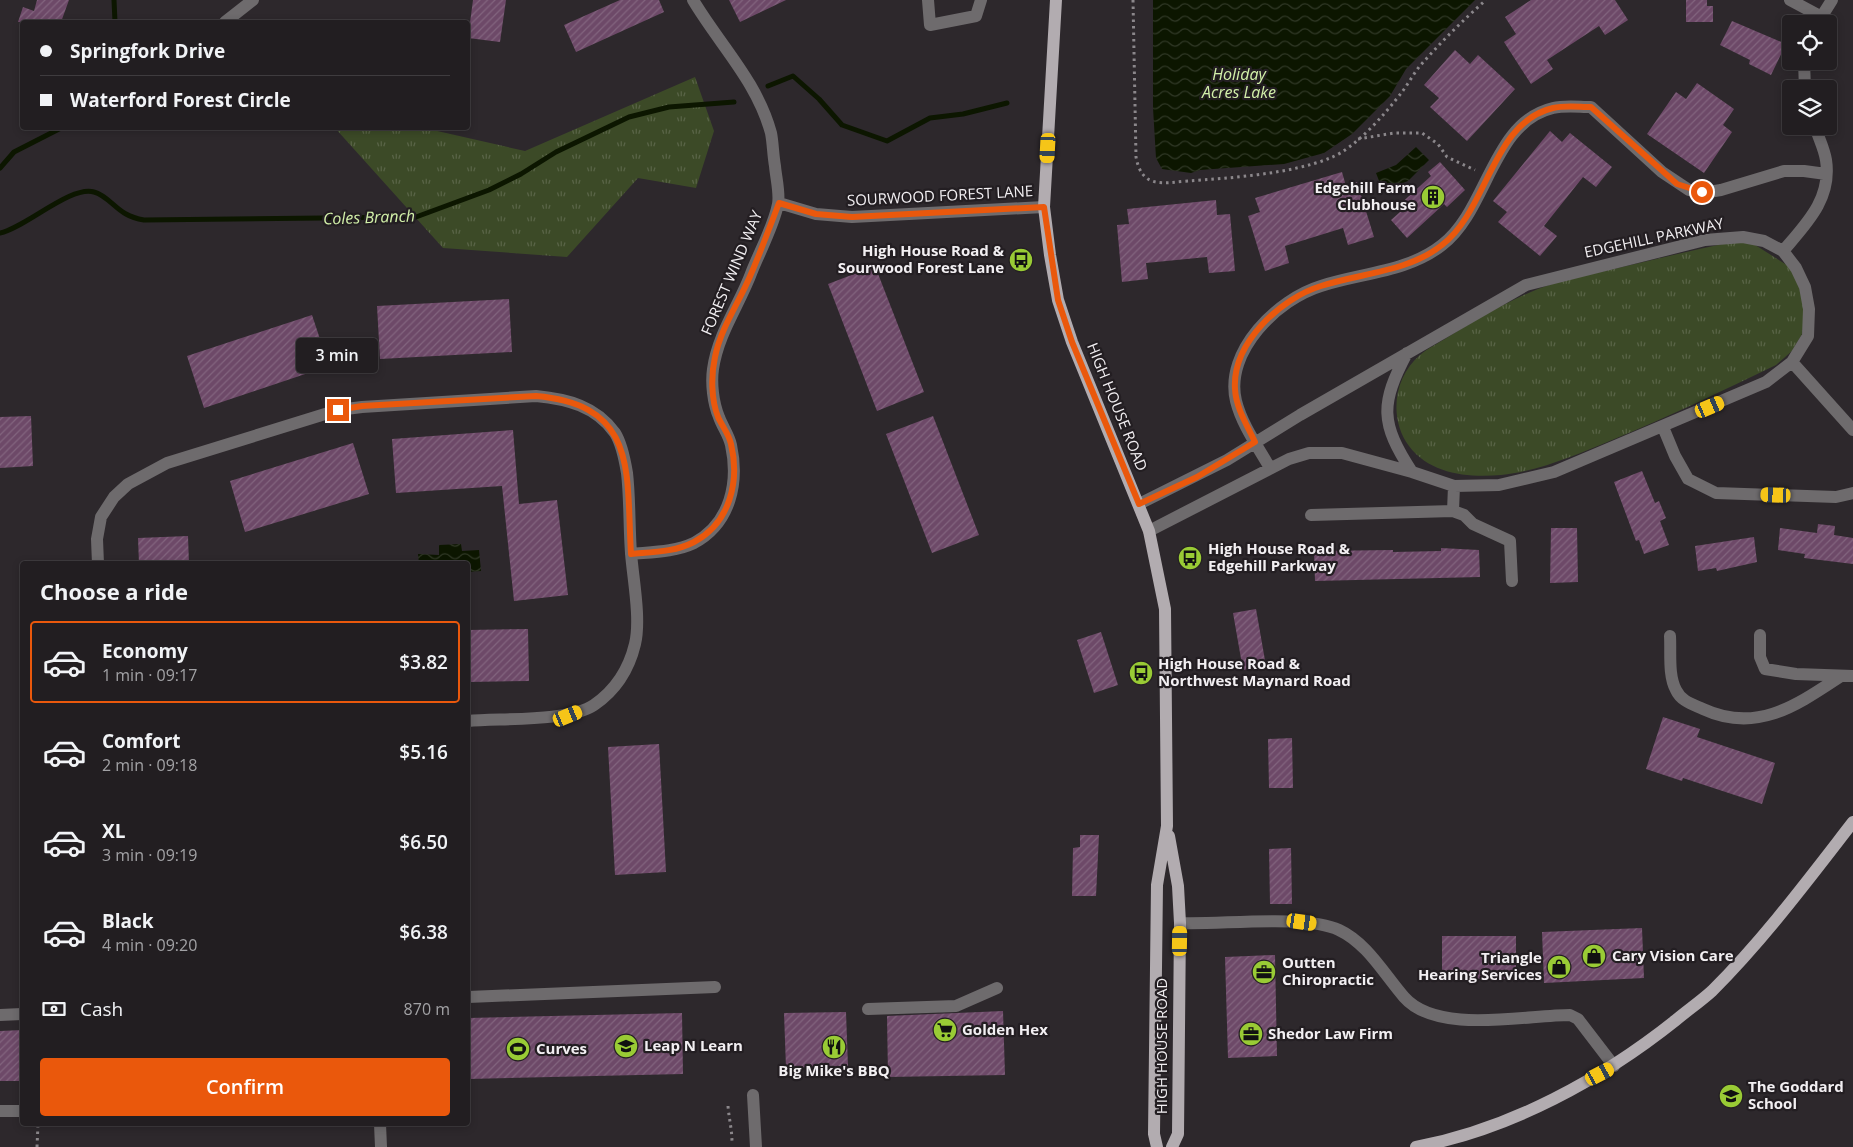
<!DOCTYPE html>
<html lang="en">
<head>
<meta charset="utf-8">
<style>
	:root { --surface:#221e21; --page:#2a272a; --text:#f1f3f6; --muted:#a2a2a5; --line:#3f3c3f; --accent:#ea580c }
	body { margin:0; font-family:"Open Sans",sans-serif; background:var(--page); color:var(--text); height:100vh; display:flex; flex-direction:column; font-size:19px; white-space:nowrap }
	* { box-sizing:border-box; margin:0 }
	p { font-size:16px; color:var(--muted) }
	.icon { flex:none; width:28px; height:28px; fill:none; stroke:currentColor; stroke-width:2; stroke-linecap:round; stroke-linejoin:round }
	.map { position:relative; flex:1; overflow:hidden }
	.side { position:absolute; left:20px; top:561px; width:450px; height:565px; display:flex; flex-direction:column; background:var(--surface); border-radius:5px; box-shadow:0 2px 8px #0003,0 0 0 1px var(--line) }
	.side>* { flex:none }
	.guide { position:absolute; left:20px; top:20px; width:450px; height:110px; border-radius:5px; box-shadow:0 2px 8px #0003,0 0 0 1px var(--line); display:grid; align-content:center; height:110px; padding:0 20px; background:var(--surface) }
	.fabs { position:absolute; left:1782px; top:15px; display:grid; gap:10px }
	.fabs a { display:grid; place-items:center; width:55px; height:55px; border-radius:5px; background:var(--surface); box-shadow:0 2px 8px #0003,0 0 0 1px var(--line); font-size:25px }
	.end { position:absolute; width:22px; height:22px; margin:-11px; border:6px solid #ea580c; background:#fff; box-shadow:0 0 0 2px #fff }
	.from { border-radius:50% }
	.bubble { position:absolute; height:35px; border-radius:5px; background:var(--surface); box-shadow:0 2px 8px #0003,0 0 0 1px var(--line); font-size:16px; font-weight:600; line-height:35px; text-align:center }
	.car { position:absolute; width:15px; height:30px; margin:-15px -8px; border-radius:6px; box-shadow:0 0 4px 1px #0007; background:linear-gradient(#f5c518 24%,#345 0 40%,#f5c518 0 76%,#345 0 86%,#f5c518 0) }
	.guide b { display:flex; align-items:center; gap:18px; height:48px; font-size:19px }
	.guide b+b { border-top:1px solid var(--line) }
	.guide i { width:12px; height:12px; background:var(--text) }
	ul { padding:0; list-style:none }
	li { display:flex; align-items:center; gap:15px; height:82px; margin:0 10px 8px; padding:0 10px; border:2px solid transparent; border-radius:5px }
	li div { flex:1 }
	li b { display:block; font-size:19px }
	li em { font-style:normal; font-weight:600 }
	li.selected { border-color:var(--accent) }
	li>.icon { width:45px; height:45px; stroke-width:1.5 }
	h2 { padding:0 20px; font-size:22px; line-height:60px }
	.pay { display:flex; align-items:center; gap:12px; height:55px; padding:0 20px; font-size:19px }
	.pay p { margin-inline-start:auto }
	.cta { display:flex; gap:10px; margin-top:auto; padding:10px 20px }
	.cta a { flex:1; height:58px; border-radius:5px; background:var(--accent); color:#fff; font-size:20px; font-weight:600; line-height:58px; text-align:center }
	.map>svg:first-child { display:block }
	.park { fill:url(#park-tufts) }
	.water { fill:url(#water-waves) }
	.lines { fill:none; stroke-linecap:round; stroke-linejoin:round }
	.stream { stroke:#0c1600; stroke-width:5 }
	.building { fill:url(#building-hatch) }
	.path { stroke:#8b878b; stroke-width:3; stroke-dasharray:2.5 4; stroke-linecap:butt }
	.minor { stroke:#6e6b6d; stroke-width:12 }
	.major { stroke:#b2acb0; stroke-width:12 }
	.route { stroke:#ea580c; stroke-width:6 }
	.labels { text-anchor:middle; stroke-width:4.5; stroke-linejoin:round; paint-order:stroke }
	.poi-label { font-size:15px; font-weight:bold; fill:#f2eff2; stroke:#231e22; text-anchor:start }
	.street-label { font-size:15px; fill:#f2eff2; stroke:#231e22 }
	.water-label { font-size:16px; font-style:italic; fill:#d2f0a9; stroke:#231e22 }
</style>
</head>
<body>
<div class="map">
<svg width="1853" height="1147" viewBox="0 0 1853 1147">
	<defs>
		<pattern id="park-tufts" width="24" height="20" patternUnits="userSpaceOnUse" patternTransform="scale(1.25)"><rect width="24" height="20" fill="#3c4a27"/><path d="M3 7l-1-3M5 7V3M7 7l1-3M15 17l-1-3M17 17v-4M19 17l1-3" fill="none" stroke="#596447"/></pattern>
		<pattern id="water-waves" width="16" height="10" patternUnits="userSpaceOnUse" patternTransform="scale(1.25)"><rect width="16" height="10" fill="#0c1600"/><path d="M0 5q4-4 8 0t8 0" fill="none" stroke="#303826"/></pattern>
		<pattern id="building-hatch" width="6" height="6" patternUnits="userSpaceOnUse" patternTransform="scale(1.25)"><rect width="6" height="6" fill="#6d4968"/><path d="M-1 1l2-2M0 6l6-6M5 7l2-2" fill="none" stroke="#82647e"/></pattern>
	</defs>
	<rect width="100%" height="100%" fill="#2d282c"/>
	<path class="park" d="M 695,77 L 714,131 L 696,188 L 638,178 L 567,257 L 443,248 L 335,128 L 424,128 L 525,151 Z
		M 1732,242 L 1752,243 L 1790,267 L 1801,289 L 1805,315 L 1802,334 L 1792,351 L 1776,365 C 1722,391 1668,417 1612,440 C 1579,454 1536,472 1501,475 C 1468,478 1430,474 1409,446 C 1389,419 1393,378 1420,355 C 1428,348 1439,343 1448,337 C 1481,317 1515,296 1552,284 C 1573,277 1596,273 1618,268 C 1656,259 1694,250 1732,242 Z"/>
	<path class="water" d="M 1153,0 L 1475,0 L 1406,69 L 1390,96 L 1352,134 L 1324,153 L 1284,164 L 1200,170 L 1191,173 L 1162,169 L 1156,158 L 1153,108 Z
		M 1416,147 L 1429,160 L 1408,181 L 1383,191 L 1376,173 L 1396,165 Z
		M 461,544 L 462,551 L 479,550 L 481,571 L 468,572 L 468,564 L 419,564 L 418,554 L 439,555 L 439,545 Z"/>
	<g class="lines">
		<path class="stream" d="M 114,0 L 115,22
			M 768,86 L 793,76 L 819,99 L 842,125 L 887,141 L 930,118 L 963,114 L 1007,103
			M 0,168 L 14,152 L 61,128
			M 0,233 C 25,228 71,185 94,192 C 106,195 115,208 126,214 C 131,217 138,219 144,220 L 416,217 L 489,190 L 521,174 L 556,152 L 629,117 L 669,107 L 734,102"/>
	</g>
	<path class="building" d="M 37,0 L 69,0 L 61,22 L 18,22 L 23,7 L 34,11 Z
		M 473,0 L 506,0 L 500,42 L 468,38 Z
		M 620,0 L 659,0 L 664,12 L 576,52 L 564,25 Z
		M 729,0 L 786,0 L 740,22 Z
		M 1531,0 L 1615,0 L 1628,20 L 1605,35 L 1599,26 L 1547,60 L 1553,69 L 1531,84 L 1504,42 L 1516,34 L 1505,17 Z
		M 1686,0 L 1707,0 L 1707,6 L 1713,6 L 1713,22 L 1686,22 Z
		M 1732,21 L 1786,44 L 1771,75 L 1749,64 L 1750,60 L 1720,45 Z
		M 1455,50 L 1470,64 L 1478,55 L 1515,89 L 1467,141 L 1430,107 L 1439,98 L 1424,85 Z
		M 1697,83 L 1734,109 L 1723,125 L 1732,132 L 1704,173 L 1647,134 L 1676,92 L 1686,99 Z
		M 1550,131 L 1562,142 L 1570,133 L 1612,167 L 1596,187 L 1583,177 L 1544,226 L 1557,236 L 1540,256 L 1498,222 L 1507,212 L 1493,201 Z
		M 1440,162 L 1465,190 L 1447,207 L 1444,204 L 1407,238 L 1391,220 L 1400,212 L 1396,208 L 1431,176 L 1428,172 Z
		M 1342,172 L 1346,186 L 1357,182 L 1374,237 L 1348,245 L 1343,228 L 1285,246 L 1289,263 L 1265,271 L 1248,216 L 1260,212 L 1255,198 Z
		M 1216,200 L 1217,215 L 1230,214 L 1235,271 L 1209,273 L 1207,257 L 1146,263 L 1148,279 L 1122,282 L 1117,225 L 1129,224 L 1127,209 Z
		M 875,266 L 924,392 L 877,411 L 828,284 Z
		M 509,299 L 512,352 L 380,359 L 377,306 Z
		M 312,315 L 329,366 L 204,408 L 187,356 Z
		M 31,416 L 33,466 L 0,468 L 0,417 Z
		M 933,416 L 979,535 L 932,553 L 886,434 Z
		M 513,430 L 519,504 L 557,500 L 568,595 L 514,601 L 502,486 L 396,493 L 392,439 Z
		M 353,443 L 369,494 L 245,532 L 230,481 Z
		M 1642,471 L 1655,503 L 1659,501 L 1666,518 L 1660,521 L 1669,545 L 1644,554 L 1639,540 L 1636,541 L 1614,482 Z
		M 1818,524 L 1835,526 L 1834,535 L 1853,538 L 1853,564 L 1804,558 L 1805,554 L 1778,550 L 1780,528 L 1817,533 Z
		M 1551,528 L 1577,528 L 1578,582 L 1550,583 Z
		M 188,536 L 189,564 L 139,564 L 138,538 Z
		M 1754,537 L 1757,562 L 1717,571 L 1716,568 L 1698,571 L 1695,546 Z
		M 1441,548 L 1479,550 L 1480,577 L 1315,581 L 1314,551 L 1393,550 L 1393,552 L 1441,551 Z
		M 1256,609 L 1266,666 L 1243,670 L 1233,613 Z
		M 528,629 L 529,681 L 468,682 L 468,630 Z
		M 1101,632 L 1118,685 L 1094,693 L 1077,640 Z
		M 1663,717 L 1700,729 L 1697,737 L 1775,763 L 1762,804 L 1683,778 L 1682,781 L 1646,769 Z
		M 1292,738 L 1293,788 L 1269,788 L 1268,739 Z
		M 659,744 L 666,872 L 615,875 L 608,747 Z
		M 1080,835 L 1099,835 L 1096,896 L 1072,896 L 1073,848 L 1080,847 Z
		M 1291,848 L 1292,904 L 1270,904 L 1269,849 Z
		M 1642,928 L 1644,978 L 1544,983 L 1542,932 Z
		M 1442,936 L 1516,936 L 1516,979 L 1442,979 Z
		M 1275,955 L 1277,1056 L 1228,1058 L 1225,957 Z
		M 1003,1011 L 1005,1075 L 888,1077 L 887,1016 Z
		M 846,1012 L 848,1066 L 786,1068 L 784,1013 Z
		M 682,1013 L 683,1074 L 468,1079 L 468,1018 Z
		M 22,1030 L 22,1081 L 0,1081 L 0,1031 Z"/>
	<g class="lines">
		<path class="path" d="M 1133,0 L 1136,157 C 1142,189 1162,183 1188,181 C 1230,178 1291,174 1330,158 C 1356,148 1385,114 1402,92 C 1408,84 1413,75 1419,67 C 1439,44 1463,20 1486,0
			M 1358,139 L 1394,133 L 1422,133 L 1438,144 L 1447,157 L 1475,170
			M 728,1106 C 729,1119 732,1129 732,1143
			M 37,1147 L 38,1124"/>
		<path class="minor" d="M 928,0 L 930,25 L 976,16 L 981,0
			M 1790,0 L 1820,16
			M 225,22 L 253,0
			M 1817,24 L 1832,0
			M 1804,61 L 1805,89
			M 779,203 L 816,214 L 852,217 L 1044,207
			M 1783,251 C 1806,224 1832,199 1826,160 C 1824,148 1818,137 1815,126
			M 1407,353 C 1380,404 1380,423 1412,472
			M 1792,362 L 1853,430
			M 1663,427 L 1675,456 L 1688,479 L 1716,493 L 1836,497 L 1853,493
			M 1270,468 C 1258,447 1242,425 1236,401 C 1224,351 1278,299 1321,286 C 1361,273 1408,272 1442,245 C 1488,210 1492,122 1553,108 C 1565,105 1579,107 1591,107 L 1662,172 L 1689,190 L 1702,193 L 1721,190 L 1784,171 L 1804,171 L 1826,174
			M 1139,504 L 1227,460 L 1300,415 L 1526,285 L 1705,240 L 1743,237 L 1764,241 L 1783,251 L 1796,268 L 1805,287 L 1809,309 L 1808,336 L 1792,362 L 1766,382 L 1554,472 L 1499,485 L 1454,486 L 1412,472 L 1342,453 L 1309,453 L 1289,459 L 1149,531
			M 1453,511 L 1454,486
			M 1311,515 L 1453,511 L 1464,515 L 1473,524 L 1510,541 L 1512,581
			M 631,554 C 652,552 675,552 694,543 C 731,523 739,482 731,445 C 729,435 722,426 719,417 C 713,403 711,383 713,369 C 718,333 740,304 752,271 C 760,251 774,225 778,204 C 780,193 776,178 775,166 C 773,155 773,143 771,133 C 757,81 719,44 693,0
			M 98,564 L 97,539 L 101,517 L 114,497 L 128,484 L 167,463 L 338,410 L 362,407 L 536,396 C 567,399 596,406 615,433 C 622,444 625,461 627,473 C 630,499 629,527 631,553 C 633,579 641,619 635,644 C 629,669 616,690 594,705 C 569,722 500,718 468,721
			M 1760,635 L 1760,657 L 1765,669 L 1796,674 L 1853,676
			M 1670,636 C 1671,653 1668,675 1676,690 C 1681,701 1692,704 1703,709 C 1757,734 1797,705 1841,676
			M 1180,923 C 1220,925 1306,914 1339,930 C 1367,943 1384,974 1404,997 C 1437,1035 1525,1015 1570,1015 L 1578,1019 L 1614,1066
			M 468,997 L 715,987
			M 868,1009 L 956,1006 L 997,988
			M 0,1015 L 22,1014
			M 753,1095 L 756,1147
			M 0,1111 L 22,1111
			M 380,1124 L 381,1147"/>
		<path class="major" d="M 1056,0 L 1044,207 L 1050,255 L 1058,300 L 1072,342 L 1149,531 L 1165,609 L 1167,826 L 1157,885 L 1154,1134 L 1157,1147
			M 1169,836 L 1178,886 L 1180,923 L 1178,1134 L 1172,1147
			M 1416,1147 C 1511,1129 1602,1079 1676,1020 C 1688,1010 1701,1001 1712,991 C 1764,939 1808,880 1853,822"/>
	</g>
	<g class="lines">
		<path class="route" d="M 338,410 L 362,406 L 536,396 C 639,405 626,473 631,554 C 652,552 675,552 694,542 C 730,523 740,481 731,444 C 729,434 722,426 718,417 C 711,399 711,375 715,357 C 721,327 740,301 751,274 C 761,251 770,226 779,203 L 816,214 L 852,217 L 1044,207 L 1058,300 L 1072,342 L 1139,504 L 1197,477 L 1255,442 C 1247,425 1236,408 1235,389 C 1232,343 1281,298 1321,286 C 1361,273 1408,272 1442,245 C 1488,210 1492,122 1553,108 C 1565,105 1579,107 1591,107 L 1677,184 L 1702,192"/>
	</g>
	<defs>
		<g id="building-disc" transform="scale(1.25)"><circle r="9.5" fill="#99cb35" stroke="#231e22"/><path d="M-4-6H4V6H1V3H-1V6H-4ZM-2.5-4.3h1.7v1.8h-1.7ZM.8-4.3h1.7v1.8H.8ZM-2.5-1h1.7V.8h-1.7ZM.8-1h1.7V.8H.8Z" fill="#111"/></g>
		<g id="bus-disc" transform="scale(1.25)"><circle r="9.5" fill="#99cb35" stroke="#231e22"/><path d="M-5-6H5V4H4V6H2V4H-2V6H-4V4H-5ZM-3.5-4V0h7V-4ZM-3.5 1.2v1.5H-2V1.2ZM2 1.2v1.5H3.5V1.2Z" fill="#111"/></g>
		<g id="shop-disc" transform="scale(1.25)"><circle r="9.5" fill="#99cb35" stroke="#231e22"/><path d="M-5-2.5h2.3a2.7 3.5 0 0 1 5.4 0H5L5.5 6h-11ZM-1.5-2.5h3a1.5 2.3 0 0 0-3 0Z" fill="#111"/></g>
		<g id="office-disc" transform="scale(1.25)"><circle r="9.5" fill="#99cb35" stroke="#231e22"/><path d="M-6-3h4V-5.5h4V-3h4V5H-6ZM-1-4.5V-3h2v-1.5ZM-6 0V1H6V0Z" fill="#111"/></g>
		<g id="supermarket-disc" transform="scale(1.25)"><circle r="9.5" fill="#99cb35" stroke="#231e22"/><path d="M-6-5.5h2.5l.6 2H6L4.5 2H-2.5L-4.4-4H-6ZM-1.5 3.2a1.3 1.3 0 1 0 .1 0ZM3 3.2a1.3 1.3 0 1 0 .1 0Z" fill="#111"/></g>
		<g id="school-disc" transform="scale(1.25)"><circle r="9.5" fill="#99cb35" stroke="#231e22"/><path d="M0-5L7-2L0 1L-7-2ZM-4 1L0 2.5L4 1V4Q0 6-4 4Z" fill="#111"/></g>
		<g id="restaurant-disc" transform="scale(1.25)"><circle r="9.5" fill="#99cb35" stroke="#231e22"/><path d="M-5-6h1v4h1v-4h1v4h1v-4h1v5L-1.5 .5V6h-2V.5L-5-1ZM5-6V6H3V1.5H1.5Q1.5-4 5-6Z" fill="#111"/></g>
		<g id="stadium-disc" transform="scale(1.25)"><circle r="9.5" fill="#99cb35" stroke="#231e22"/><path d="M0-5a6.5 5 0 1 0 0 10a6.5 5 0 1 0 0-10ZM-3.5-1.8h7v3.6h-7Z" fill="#111"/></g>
	</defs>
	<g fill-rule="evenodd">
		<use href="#building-disc" x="1433" y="197"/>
		<use href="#bus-disc" x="1021" y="260"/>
		<use href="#bus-disc" x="1190" y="558"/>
		<use href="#bus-disc" x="1141" y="673"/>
		<use href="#shop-disc" x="1594" y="956"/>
		<use href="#shop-disc" x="1559" y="967"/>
		<use href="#office-disc" x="1264" y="972"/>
		<use href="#supermarket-disc" x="945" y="1030"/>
		<use href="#office-disc" x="1251" y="1034"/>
		<use href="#school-disc" x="626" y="1046"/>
		<use href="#restaurant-disc" x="834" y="1047"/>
		<use href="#stadium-disc" x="518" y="1049"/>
		<use href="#school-disc" x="1731" y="1096"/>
	</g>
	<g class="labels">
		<g class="poi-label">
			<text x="1416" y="193" text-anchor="end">Edgehill Farm<tspan x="1416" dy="17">Clubhouse</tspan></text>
			<text x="1004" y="256" text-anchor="end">High House Road &amp;<tspan x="1004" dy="17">Sourwood Forest Lane</tspan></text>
			<text x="1208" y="554">High House Road &amp;<tspan x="1208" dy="17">Edgehill Parkway</tspan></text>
			<text x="1158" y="669">High House Road &amp;<tspan x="1158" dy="17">Northwest Maynard Road</tspan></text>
			<text x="1612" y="961">Cary Vision Care</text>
			<text x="1542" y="963" text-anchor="end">Triangle<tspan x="1542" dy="17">Hearing Services</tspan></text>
			<text x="1282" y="968">Outten<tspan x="1282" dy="17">Chiropractic</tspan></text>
			<text x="962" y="1035">Golden Hex</text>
			<text x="1268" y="1039">Shedor Law Firm</text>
			<text x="644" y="1051">Leap N Learn</text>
			<text x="536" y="1054">Curves</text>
			<text x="834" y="1076" text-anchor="middle">Big Mike's BBQ</text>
			<text x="1748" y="1092">The Goddard<tspan x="1748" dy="17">School</tspan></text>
		</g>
		<g class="street-label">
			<text transform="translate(940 196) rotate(-3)" y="5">SOURWOOD FOREST LANE</text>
			<text transform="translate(1654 238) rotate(-12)" y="5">EDGEHILL PARKWAY</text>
			<text transform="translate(732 273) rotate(-67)" y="5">FOREST WIND WAY</text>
			<text transform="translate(1117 407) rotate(68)" y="5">HIGH HOUSE ROAD</text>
			<text transform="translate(1162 1046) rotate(-90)" y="5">HIGH HOUSE ROAD</text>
		</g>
		<g class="water-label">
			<text x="1239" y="80">Holiday<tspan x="1239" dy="18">Acres Lake</tspan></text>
			<text transform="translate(369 217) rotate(-2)" y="6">Coles Branch</text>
		</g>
	</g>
</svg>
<div class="fabs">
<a><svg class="icon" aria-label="locate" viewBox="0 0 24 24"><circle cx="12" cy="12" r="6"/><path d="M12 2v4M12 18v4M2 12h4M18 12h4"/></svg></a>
<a><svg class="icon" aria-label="layers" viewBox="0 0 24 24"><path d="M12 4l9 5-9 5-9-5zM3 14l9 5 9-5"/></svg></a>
</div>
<i class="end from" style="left:1702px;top:192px"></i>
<i class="end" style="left:338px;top:410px"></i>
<div class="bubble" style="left:296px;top:338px;width:82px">3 min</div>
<i class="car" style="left:1048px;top:148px;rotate:183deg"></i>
<i class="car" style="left:1710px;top:407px;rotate:67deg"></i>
<i class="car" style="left:1776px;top:495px;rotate:272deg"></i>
<i class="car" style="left:568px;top:716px;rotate:68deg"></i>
<i class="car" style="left:1302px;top:922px;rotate:98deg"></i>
<i class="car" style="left:1180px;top:941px;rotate:1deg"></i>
<i class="car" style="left:1600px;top:1074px;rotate:62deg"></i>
<div class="guide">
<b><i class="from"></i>Springfork Drive</b>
<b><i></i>Waterford Forest Circle</b>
</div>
<section class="side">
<h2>Choose a ride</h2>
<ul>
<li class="selected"><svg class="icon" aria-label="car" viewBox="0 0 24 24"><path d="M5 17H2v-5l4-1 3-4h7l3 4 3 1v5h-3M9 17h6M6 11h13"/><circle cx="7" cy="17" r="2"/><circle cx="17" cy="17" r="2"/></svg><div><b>Economy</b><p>1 min · 09:17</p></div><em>$3.82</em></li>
<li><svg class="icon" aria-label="car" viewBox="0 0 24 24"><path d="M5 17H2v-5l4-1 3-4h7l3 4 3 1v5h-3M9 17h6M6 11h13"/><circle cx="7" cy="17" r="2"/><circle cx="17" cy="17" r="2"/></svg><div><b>Comfort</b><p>2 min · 09:18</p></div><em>$5.16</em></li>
<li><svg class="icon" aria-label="car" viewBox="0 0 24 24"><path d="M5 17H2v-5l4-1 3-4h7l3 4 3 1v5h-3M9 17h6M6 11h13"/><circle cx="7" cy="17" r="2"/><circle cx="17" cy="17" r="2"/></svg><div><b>XL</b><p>3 min · 09:19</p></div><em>$6.50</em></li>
<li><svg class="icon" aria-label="car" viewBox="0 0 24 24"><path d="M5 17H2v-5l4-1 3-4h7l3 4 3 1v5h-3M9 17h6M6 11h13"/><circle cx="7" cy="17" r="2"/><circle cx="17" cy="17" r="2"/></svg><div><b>Black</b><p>4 min · 09:20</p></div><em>$6.38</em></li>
</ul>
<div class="pay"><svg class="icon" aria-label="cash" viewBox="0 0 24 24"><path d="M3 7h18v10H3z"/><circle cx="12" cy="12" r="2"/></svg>Cash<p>870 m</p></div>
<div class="cta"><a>Confirm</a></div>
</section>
</div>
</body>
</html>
